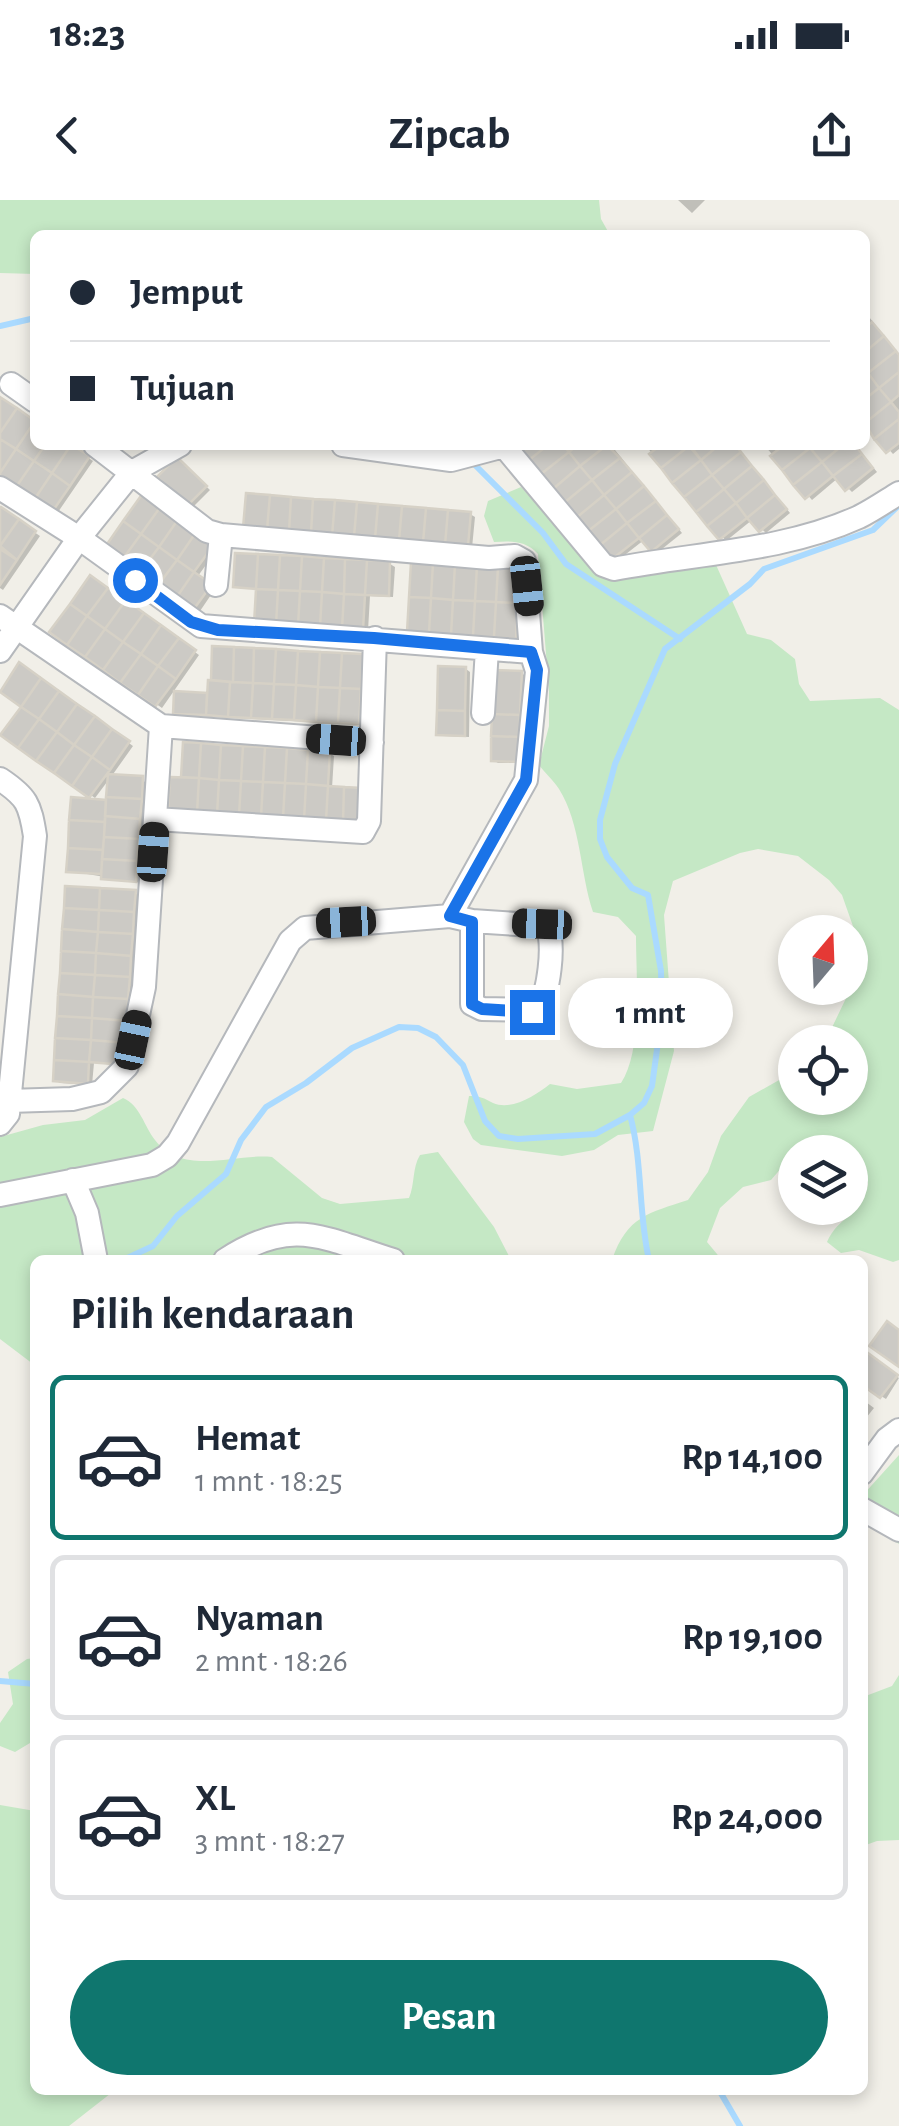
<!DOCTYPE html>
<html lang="id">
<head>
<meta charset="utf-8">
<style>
	:root { --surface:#fff; --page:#f6f6f7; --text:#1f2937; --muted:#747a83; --line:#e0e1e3; --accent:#0f766e }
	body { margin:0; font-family:"Alegreya Sans",sans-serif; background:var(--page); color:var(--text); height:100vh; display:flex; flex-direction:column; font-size:38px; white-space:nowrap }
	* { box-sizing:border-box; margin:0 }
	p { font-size:32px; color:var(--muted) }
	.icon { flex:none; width:55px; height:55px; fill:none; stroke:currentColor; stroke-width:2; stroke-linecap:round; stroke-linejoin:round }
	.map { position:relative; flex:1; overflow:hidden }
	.details { position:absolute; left:30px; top:1055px; width:838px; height:840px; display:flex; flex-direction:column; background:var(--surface); border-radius:15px; box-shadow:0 5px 15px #0003 }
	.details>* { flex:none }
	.top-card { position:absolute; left:30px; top:30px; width:840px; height:220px; border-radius:15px; box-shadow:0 5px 15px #0003; display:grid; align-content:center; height:220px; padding:0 40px; background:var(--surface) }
	.needle { width:65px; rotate:19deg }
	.controls { position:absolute; left:778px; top:715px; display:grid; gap:20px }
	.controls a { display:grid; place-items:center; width:90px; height:90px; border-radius:50%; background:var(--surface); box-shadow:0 5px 15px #0003; font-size:50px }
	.end { position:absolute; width:45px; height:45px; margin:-22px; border:12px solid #1a73e8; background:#fff; box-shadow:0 0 0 5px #fff }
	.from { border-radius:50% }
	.bubble { position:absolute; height:70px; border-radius:35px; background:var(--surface); box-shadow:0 5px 15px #0003; font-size:32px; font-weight:600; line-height:70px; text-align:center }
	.car { position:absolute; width:30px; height:60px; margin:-30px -15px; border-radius:12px; box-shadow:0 0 8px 2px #0007; background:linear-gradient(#222 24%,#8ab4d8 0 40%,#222 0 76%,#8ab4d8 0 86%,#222 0) }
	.top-card b { display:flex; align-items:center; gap:35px; height:95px; font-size:38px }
	.top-card b+b { border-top:2px solid var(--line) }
	.top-card i { width:25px; height:25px; background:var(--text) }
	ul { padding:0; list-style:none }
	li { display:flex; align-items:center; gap:30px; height:165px; margin:0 20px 15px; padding:0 20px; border:5px solid var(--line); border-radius:15px }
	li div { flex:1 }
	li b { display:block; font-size:38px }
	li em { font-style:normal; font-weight:600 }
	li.on { border-color:var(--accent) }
	li>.icon { width:90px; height:90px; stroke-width:1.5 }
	h2 { padding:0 40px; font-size:45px; line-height:120px }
	.button { display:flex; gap:20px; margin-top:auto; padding:20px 40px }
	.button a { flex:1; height:115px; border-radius:60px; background:var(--accent); color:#fff; font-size:40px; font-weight:600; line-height:115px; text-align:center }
	.status { display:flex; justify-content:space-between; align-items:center; height:70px; padding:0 50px; background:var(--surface); direction:ltr }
	.status svg { height:28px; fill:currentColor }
	header { display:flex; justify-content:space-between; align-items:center; height:130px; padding:0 40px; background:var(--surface); font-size:45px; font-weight:600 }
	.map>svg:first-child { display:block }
	.green { fill:#c5e8c5 }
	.shadow { fill:#0003 }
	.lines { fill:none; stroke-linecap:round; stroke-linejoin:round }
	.stream { stroke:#aadaff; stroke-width:6 }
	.building { fill:#cccac5; stroke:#d6d1c6; stroke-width:2.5 }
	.minor-casing { stroke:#b5b8bc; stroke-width:26 }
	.minor { stroke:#fff; stroke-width:22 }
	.route { stroke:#1a73e8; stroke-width:12 }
</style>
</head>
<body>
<div class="status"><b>18:23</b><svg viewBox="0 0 49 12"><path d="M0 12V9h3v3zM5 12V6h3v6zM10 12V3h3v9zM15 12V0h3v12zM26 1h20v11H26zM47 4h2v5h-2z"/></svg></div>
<header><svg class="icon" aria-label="back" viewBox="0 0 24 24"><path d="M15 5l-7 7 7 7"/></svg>Zipcab<svg class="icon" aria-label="share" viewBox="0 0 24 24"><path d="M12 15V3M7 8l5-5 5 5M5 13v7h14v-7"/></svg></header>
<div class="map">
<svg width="899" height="1926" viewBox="0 0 899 1926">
	<rect width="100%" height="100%" fill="#f1efe8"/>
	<path class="green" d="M 0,0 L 599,0 L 601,19 L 610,35 L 35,35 L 35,74 L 0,73 Z
		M 521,287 L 601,376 L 617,374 L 708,347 L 747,434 L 771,440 L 795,459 L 799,484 L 810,501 L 880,498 L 899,510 L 899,1060 L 893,1062 L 859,1050 L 841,1053 L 827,1042 C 839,1015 860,1018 868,984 L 850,962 L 850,952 L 831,952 L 812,943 L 795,952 L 771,980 L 743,987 L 720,1008 L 707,1042 L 722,1060 L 612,1060 C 627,1016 649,1013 688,1000 L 708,972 L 721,936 L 749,897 L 795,871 L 795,898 L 850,898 L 850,842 L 825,842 L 861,767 L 860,747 L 854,729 L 842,695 L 829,680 L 798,656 L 758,649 L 740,653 L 673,681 L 664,715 L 674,851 L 653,931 L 618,935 L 594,950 L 562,956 L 481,945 L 473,939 L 464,922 L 469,896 C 481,896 483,898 493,903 C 512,911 536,895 550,884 L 577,889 L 621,883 C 643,850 636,776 636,736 L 618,717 L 593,712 C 580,673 581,624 559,589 C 554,581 545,573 539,565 L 549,526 L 549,491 L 538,354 C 525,340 511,341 494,342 L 484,316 L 488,301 Z
		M 123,898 C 140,905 144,926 155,940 C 183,977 234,953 272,957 L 322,998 L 340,1004 L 409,998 C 415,984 412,968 420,955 L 438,952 L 494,1027 L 511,1060 L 35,1060 L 35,1172 L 33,1164 L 0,1139 L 0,937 L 43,925 L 85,920 Z
		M 899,1255 L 899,1344 L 863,1322 L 862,1296 Z
		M 35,1458 L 35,1540 L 15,1552 L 0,1546 L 0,1523 L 13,1504 L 8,1472 L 27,1459 Z
		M 899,1475 L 899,1640 L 877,1641 L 863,1646 L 863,1497 L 892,1486 Z
		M 0,1605 L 35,1611 L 35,1890 L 115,1890 L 69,1926 L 0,1926 Z"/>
	<path class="shadow" d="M 678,0 L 705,0 L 692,13 Z
		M 865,112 L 899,154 L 899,249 L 893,254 L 865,223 Z
		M 0,199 L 35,222 L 35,245 L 69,245 L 93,261 L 56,315 Z
		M 522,245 L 611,245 L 682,333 L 657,353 L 644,340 L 617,361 Z
		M 645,245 L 735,245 L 790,313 L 766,333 L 752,320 L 726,341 Z
		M 764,245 L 855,245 L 877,272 L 852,292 L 838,278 L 812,300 Z
		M 182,263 L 210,290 L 193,307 L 189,304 Z
		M 0,309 L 40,336 L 3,390 L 0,388 Z
		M 470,314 L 475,317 L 472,348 L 251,329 Z
		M 218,348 L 198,376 L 215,389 L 198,414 L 106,349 Z
		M 390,364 L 395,367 L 393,397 L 370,396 L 368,431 L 259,390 L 235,386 Z
		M 519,371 L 520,440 L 415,433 Z
		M 95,381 L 199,455 L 162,508 L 52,431 Z
		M 215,448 L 362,457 L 367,460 L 364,525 L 180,515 L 175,512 L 176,494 L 209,495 Z
		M 24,468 L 133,546 L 111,577 L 147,582 L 141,683 L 69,671 L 108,602 L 110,578 L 95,598 L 4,535 L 24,506 Z
		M 466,469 L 470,472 L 469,537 L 443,536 L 438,533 Z
		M 521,473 L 526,476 L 524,563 L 498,563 L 493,560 Z
		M 185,545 L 329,553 L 334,556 L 332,588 L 183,580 Z
		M 135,693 L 140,696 L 129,866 L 94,863 L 92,885 L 60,883 L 55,880 Z
		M 874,1159 L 899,1178 L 886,1199 L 881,1196 Z
		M 862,1199 L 874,1208 L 862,1223 Z"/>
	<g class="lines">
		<path class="stream" d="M 0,126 L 35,118
			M 469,259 L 543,333 L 566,364 L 680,439
			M 630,915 C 643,963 638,1012 649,1060
			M 123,1060 L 153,1046 L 177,1016 L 226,974 L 241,940 L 266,907 L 306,883 L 352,848 L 399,827 L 418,828 L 436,837 L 463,865 L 485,921 L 499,936 L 518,939 L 595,934 L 630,915 L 644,903 L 652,886 L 662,813 L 661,771 L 648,695 L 632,688 L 607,657 L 600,639 L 600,620 L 615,564 L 665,449 L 750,384 L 764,369 L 873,330 L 899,305
			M 0,1481 L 35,1484
			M 719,1890 L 740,1926"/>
	</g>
	<path class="building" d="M 872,122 L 884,136 L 865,152 L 865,128 Z
		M 884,136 L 896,151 L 868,173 L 865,152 Z
		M 896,151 L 899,155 L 899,172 L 879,188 L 868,173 Z
		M 899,172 L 899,195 L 891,202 L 879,188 Z
		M 868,173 L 879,188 L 865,199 L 865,175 Z
		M 879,188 L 891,202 L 865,223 L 865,199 Z
		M 0,197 L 17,208 L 0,233 Z
		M 891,202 L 899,212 L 899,219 L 874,239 L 865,223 Z
		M 17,208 L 35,221 L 16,249 L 0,239 L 0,233 Z
		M 899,219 L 899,243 L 886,253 L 874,239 Z
		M 35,221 L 35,245 L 45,245 L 34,261 L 16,249 Z
		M 0,239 L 16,249 L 0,273 Z
		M 45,245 L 71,245 L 52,273 L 34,261 Z
		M 71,245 L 90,256 L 70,286 L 52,273 Z
		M 518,245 L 548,245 L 529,260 Z
		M 548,245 L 563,245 L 569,252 L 541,274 L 529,260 Z
		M 577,245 L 607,245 L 580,266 L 569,252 Z
		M 607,245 L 620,258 L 592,280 L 580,266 Z
		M 661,245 L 688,245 L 689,246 L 661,268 L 649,254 Z
		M 690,245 L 719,245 L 701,260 Z
		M 719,245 L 735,245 L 741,252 L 712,275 L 701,260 Z
		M 784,245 L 808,245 L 810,248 L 782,270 L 770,256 Z
		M 813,245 L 843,245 L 822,262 L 810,248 Z
		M 843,245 L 855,245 L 862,254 L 833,276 L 822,262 Z
		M 689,246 L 701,260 L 672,283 L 661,268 Z
		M 810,248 L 822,262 L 793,285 L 782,270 Z
		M 16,249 L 34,261 L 14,290 L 0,281 L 0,273 Z
		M 569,252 L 580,266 L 553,289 L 541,274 Z
		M 741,252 L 752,266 L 724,289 L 712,275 Z
		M 862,254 L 873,268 L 845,291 L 833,276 Z
		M 177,257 L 207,286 L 187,306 L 157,277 Z
		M 620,258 L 632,272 L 604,295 L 592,280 Z
		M 701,260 L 712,275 L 684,297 L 672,283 Z
		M 34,261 L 52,273 L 32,303 L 14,290 Z
		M 822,262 L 833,276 L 805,299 L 793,285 Z
		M 580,266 L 592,280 L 564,303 L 553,289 Z
		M 752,266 L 764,280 L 736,303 L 724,289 Z
		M 632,272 L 644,286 L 616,309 L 604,295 Z
		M 52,273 L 70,286 L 50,315 L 32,303 Z
		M 712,275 L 724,289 L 696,312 L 684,297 Z
		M 592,280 L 604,295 L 576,318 L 564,303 Z
		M 764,280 L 775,295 L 747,318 L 736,303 Z
		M 644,286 L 656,301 L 627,323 L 616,309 Z
		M 724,289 L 736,303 L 707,326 L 696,312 Z
		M 143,293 L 161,306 L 141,334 L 123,321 Z
		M 246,293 L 270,295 L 267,330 L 243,328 Z
		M 270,295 L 291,297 L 289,332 L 267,330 Z
		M 604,295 L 616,309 L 587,332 L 576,318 Z
		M 775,295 L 787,309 L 759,332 L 747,318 Z
		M 291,297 L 313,299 L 311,333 L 289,332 Z
		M 313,299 L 335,300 L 332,336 L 311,333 Z
		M 335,300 L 357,302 L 354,337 L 332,336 Z
		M 656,301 L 667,315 L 639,338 L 627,323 Z
		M 357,302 L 378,304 L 375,339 L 354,337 Z
		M 736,303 L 747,318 L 719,340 L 707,326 Z
		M 378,304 L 402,306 L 399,341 L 375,339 Z
		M 161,306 L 179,318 L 159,347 L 141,334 Z
		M 402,306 L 426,308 L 423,343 L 399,341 Z
		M 1,307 L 19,319 L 0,346 L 0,308 Z
		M 426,308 L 448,310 L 445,345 L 423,343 Z
		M 616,309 L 627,323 L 599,346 L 587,332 Z
		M 448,310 L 471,312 L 468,346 L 445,345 Z
		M 667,315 L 679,329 L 651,352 L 639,338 Z
		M 179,318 L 197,331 L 177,360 L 159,347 Z
		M 19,319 L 36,331 L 17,360 L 0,346 Z
		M 123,321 L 141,334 L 120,363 L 103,350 Z
		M 627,323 L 639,338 L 611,360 L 599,346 Z
		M 197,331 L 215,343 L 194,372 L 177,360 Z
		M 141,334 L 159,347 L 138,375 L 120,363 Z
		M 159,347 L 177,360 L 156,388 L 138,375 Z
		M 0,349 L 17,360 L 0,385 Z
		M 235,353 L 258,354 L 256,389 L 233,387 Z
		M 258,354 L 280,355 L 278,390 L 256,389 Z
		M 280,355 L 302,356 L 300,391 L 278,390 Z
		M 302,356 L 324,358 L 322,392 L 300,391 Z
		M 324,358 L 345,359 L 344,394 L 322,392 Z
		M 345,359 L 367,360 L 365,395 L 344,394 Z
		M 177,360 L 194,372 L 174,401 L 156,388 Z
		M 367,360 L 390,361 L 389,396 L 365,395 Z
		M 411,362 L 433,363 L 431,398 L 409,397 Z
		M 433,363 L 455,364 L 453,400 L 431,398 Z
		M 455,364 L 477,366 L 475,401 L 453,400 Z
		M 477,366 L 498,367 L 496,402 L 475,401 Z
		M 498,367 L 520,368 L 518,403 L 496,402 Z
		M 194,372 L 212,384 L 191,413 L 174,401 Z
		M 90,375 L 108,388 L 87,416 L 70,404 Z
		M 108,388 L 126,400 L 105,429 L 87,416 Z
		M 256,389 L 278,390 L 276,425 L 254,424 Z
		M 278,390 L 300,391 L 298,426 L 276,425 Z
		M 300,391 L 322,392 L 320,427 L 298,426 Z
		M 322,392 L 344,394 L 342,429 L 320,427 Z
		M 344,394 L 365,395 L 363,430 L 342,429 Z
		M 409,397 L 431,398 L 429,433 L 407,432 Z
		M 431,398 L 453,400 L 451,435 L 429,433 Z
		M 126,400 L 144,413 L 123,442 L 105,429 Z
		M 453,400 L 475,401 L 473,436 L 451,435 Z
		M 475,401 L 496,402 L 494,437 L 473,436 Z
		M 496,402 L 518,403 L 516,439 L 494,437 Z
		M 70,404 L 87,416 L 67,445 L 49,432 Z
		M 144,413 L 161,425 L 141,454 L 123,442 Z
		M 87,416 L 105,429 L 85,457 L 67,445 Z
		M 161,425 L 179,438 L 158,466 L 141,454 Z
		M 105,429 L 123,442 L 103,470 L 85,457 Z
		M 179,438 L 196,450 L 176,479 L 158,466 Z
		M 123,442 L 141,454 L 120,483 L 103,470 Z
		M 212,446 L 234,447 L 233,482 L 211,480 Z
		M 234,447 L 254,448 L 253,483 L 233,482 Z
		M 254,448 L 276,449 L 274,484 L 253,483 Z
		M 276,449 L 298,451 L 296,485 L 274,484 Z
		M 298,451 L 320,452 L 318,487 L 296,485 Z
		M 320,452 L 342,453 L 340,488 L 318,487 Z
		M 342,453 L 363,454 L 361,489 L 340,488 Z
		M 141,454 L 158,466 L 138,495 L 120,483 Z
		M 19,462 L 41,478 L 21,507 L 0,492 Z
		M 158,466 L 176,479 L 155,507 L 138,495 Z
		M 438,466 L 466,467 L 465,511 L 437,510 Z
		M 493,470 L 522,471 L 520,515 L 492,514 Z
		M 41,478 L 59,491 L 39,519 L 21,507 Z
		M 208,480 L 230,482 L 228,517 L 206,515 Z
		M 230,482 L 253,483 L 251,518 L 228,517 Z
		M 253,483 L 274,484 L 272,519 L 251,518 Z
		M 274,484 L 296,485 L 294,520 L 272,519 Z
		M 296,485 L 318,487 L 316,522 L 294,520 Z
		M 318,487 L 340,488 L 338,523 L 316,522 Z
		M 340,488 L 361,489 L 359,524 L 338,523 Z
		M 59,491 L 77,504 L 57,532 L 39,519 Z
		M 174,491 L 207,493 L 206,515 L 173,514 Z
		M 77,504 L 95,516 L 74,545 L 57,532 Z
		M 21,507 L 39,519 L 18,548 L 0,535 Z
		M 437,510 L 465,511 L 465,536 L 436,535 Z
		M 492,514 L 520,515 L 520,537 L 491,536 Z
		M 95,516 L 112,529 L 92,557 L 74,545 Z
		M 39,519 L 57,532 L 36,561 L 18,548 Z
		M 112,529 L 130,541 L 110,570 L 92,557 Z
		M 57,532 L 74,545 L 54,573 L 36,561 Z
		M 491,536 L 520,537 L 519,562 L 491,561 Z
		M 183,542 L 201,543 L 199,578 L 181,577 Z
		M 201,543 L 221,545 L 219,580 L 199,578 Z
		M 74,545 L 92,557 L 72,586 L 54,573 Z
		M 221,545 L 243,546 L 241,581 L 219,580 Z
		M 243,546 L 265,547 L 263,582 L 241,581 Z
		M 265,547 L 287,548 L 285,583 L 263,582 Z
		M 287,548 L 308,550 L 306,584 L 285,583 Z
		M 308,550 L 330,551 L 328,586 L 306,584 Z
		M 92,557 L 110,570 L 89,598 L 72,586 Z
		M 108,574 L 143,576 L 142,599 L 106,597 Z
		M 170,577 L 199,578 L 197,613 L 168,612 Z
		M 199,578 L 219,580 L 217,615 L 197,613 Z
		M 219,580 L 241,581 L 239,616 L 217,615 Z
		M 241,581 L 263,582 L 261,617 L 239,616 Z
		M 263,582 L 285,583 L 283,618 L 261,617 Z
		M 285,583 L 306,584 L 304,620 L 283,618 Z
		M 306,584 L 328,586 L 326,621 L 304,620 Z
		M 328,586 L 344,587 L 343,622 L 326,621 Z
		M 344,587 L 362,588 L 360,623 L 343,622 Z
		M 71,597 L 106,600 L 105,622 L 69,620 Z
		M 106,597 L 142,599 L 140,619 L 105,616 Z
		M 105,616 L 140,619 L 139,639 L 104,637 Z
		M 69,620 L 105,622 L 103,650 L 68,648 Z
		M 104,637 L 139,639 L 137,661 L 102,659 Z
		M 68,648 L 103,650 L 101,674 L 66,672 Z
		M 102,659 L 137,661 L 136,682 L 101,679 Z
		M 65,686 L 100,688 L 99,710 L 64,708 Z
		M 100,688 L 136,690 L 134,712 L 99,710 Z
		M 64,708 L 99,710 L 98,732 L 62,729 Z
		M 99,710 L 134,712 L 133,734 L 98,732 Z
		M 62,729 L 98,732 L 96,753 L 61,751 Z
		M 98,732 L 133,734 L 131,756 L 96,753 Z
		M 61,751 L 96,753 L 95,775 L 60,773 Z
		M 96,753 L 131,756 L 130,777 L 95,775 Z
		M 60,773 L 95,775 L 93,797 L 58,794 Z
		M 95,775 L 130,777 L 128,799 L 93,797 Z
		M 58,794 L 93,797 L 92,818 L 57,816 Z
		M 93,797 L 128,799 L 127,821 L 92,818 Z
		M 57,816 L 92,818 L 91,840 L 55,838 Z
		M 92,818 L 127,821 L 126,843 L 91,840 Z
		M 55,838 L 91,840 L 89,862 L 54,860 Z
		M 91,840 L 126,843 L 124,865 L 89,862 Z
		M 54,860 L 89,862 L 88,884 L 53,881 Z
		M 887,1121 L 899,1130 L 899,1167 L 869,1146 Z
		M 868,1153 L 898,1175 L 880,1198 L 862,1185 L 862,1160 Z"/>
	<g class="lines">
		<g class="minor-casing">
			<path id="minor" d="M 11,184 L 35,201
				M 343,245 L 451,260 L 504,246 L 603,365 L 614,369 C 695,353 782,352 859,317 C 873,310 886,301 899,293
				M 0,288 L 79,338 L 201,426 L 531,452
				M 216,385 L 221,335
				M 0,416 L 161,526 L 144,787 L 127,866 L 101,892 L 72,899 L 9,901
				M 0,451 L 79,338 L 132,272 L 180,245
				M 483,513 L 487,449
				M 161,526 L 372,542
				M 0,579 C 27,597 30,604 35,636 L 8,914 L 0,924
				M 155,619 L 363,632 L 369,621 L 375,438
				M 450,716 L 472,721 L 472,804 L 482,809 L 538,810 C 549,792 555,745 547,726 L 472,721
				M 73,980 L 87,1013 L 96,1060
				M 0,995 L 152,965 L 167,956 L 178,943 L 290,741 L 305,728 L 450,716 L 526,580 L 537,471 L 531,452 L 524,361 L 515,356 L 489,358 L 221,335 L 207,331 L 95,245
				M 225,1060 C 292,1016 323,1038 393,1060
				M 862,1273 L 887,1239 L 899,1230
				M 862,1309 L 899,1330"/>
		</g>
		<use href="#minor" class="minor"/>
	</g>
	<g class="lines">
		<path class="route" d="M 135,380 L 191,422 L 218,430 L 374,438 L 531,452 L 537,470 L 526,580 L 450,716 L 472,722 L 472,804 L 482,809 L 532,812"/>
	</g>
</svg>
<div class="controls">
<a><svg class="needle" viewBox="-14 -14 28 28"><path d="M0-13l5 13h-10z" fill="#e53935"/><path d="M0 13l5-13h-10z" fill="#747a83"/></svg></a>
<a><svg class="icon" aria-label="locate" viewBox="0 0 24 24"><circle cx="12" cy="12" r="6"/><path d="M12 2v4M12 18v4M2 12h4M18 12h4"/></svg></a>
<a><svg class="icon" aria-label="layers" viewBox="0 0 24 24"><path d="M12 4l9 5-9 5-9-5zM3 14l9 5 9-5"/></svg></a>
</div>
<i class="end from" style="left:135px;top:380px"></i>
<i class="end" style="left:532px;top:812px"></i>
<div class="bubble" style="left:568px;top:778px;width:165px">1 mnt</div>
<i class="car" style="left:527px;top:386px;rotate:174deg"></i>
<i class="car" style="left:336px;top:540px;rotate:274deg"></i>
<i class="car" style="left:153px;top:652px;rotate:4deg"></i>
<i class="car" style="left:346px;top:722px;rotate:267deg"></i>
<i class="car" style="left:542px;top:724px;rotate:272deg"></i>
<i class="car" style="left:133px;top:840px;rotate:12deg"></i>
<div class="top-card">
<b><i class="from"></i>Jemput</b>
<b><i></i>Tujuan</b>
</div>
<section class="details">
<h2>Pilih kendaraan</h2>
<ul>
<li class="on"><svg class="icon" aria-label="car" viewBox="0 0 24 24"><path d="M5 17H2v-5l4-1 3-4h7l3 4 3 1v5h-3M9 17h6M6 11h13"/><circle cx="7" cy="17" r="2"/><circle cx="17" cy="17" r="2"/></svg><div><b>Hemat</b><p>1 mnt · 18:25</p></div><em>Rp 14,100</em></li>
<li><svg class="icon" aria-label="car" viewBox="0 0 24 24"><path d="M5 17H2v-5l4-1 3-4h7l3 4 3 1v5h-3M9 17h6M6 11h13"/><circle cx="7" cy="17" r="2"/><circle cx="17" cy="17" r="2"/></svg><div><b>Nyaman</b><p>2 mnt · 18:26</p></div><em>Rp 19,100</em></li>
<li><svg class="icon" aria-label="car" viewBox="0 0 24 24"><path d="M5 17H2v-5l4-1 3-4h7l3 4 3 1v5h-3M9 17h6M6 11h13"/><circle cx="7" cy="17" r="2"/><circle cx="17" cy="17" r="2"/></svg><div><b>XL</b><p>3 mnt · 18:27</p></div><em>Rp 24,000</em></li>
</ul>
<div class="button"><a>Pesan</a></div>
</section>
</div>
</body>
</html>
